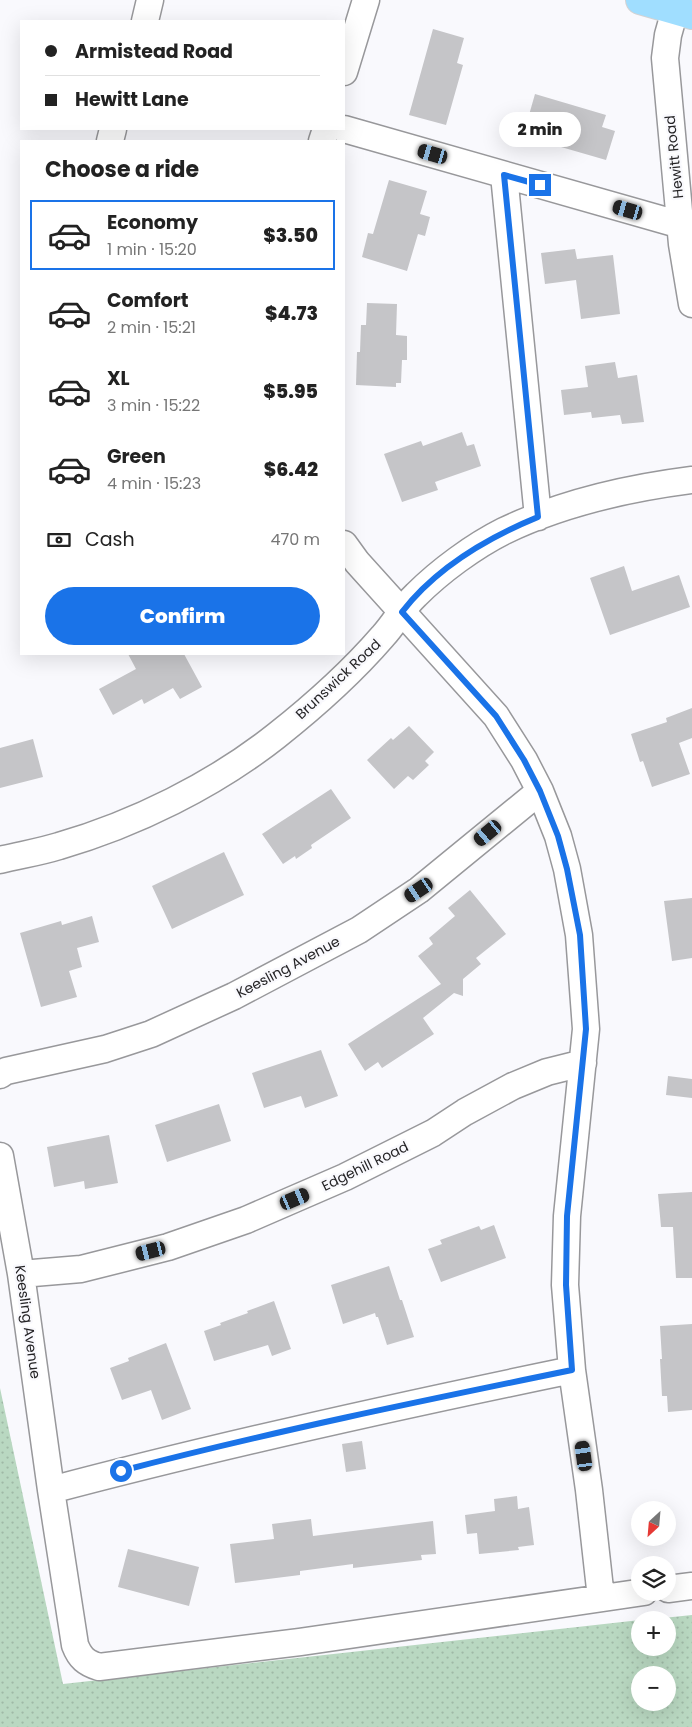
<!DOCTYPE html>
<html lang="en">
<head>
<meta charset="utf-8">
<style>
	:root { --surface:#fff; --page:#f2f2f2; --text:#222; --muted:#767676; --line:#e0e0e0; --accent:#1a73e8 }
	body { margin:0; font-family:Poppins,sans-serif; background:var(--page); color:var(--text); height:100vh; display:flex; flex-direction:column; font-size:19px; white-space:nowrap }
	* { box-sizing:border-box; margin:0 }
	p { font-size:16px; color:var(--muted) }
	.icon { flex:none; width:28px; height:28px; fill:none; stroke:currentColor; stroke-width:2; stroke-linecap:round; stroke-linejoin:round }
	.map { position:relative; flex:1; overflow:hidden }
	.sheet { position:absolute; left:20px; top:140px; width:325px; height:515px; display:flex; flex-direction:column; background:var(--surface); border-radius:0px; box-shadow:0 5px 20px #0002 }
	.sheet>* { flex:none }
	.guide { position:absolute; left:20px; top:20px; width:325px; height:110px; border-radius:0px; box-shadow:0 5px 20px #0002; display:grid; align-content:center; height:110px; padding:0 25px; background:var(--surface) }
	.needle { width:32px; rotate:206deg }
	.tools { position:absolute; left:631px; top:1501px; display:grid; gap:10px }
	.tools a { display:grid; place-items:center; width:45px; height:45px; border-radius:50%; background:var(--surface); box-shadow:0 5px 20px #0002; font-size:25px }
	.end { position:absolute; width:22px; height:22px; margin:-11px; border:6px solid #1a73e8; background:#fff; box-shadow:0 0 0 2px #fff }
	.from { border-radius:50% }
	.bubble { position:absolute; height:35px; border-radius:18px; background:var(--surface); box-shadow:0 5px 20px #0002; font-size:16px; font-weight:800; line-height:35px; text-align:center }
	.car { position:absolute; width:15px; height:30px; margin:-15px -8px; border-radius:6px; box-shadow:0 0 4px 1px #0007; background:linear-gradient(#222 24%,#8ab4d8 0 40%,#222 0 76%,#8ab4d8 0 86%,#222 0) }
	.guide b { display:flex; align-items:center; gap:18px; height:48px; font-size:19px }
	.guide b+b { border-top:1px solid var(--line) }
	.guide i { width:12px; height:12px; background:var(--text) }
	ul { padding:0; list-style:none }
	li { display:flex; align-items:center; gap:15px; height:70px; margin:0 10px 8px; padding:0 15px; border:2px solid transparent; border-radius:0px }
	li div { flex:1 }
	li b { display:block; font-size:19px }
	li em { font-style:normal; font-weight:800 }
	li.current { border-color:var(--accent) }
	li>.icon { width:45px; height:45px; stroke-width:1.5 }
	h2 { padding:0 25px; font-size:22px; line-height:60px }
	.pay { display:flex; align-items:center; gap:12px; height:55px; padding:0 25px; font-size:19px }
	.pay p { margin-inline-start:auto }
	.button { display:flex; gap:10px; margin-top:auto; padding:10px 25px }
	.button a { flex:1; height:58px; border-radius:30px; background:var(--accent); color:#fff; font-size:20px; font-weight:800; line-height:58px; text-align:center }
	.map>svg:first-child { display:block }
	.grass { fill:url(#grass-dots); fill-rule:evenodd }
	.building { fill:#c5c5c8 }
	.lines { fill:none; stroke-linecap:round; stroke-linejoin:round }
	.minor-casing { stroke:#98989b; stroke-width:29 }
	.major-casing { stroke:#d3d3d4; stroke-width:30 }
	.minor { stroke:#fff; stroke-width:26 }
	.major { stroke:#a0deff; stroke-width:28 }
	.route { stroke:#1a73e8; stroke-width:6 }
	.labels { text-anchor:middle; stroke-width:4.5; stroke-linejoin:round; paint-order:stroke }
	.street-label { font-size:14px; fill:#252426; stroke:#f9f9fd }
</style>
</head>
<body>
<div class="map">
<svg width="692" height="1727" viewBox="0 0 692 1727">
	<defs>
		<pattern id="grass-dots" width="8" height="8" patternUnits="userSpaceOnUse" patternTransform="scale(1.25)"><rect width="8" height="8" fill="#b9d8c1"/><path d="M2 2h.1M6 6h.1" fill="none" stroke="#9fb9a6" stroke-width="1.8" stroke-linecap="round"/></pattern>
	</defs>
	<rect width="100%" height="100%" fill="#f9f9fd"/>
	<path class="grass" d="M 0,1388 L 63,1684 L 640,1620 L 640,1648 L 668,1648 L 668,1620 L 644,1620 L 692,1615 L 692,1727 L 0,1727 ZM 640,1675 L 668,1675 L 668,1702 L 640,1702 Z"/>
	<path class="building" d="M 433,29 L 464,38 L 457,63 L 463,65 L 446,125 L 409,115 Z
		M 535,94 L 606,115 L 602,127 L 615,131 L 606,160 L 523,136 Z
		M 389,180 L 427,191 L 420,214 L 430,217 L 425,236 L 418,234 L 407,271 L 362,257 L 368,233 L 373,234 Z
		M 575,249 L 577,259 L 613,255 L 620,314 L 581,319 L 576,280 L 545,284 L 541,253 Z
		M 367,303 L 397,304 L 396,335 L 407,336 L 407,360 L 402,360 L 401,383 L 396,383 L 396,387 L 356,385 L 357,352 L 360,352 L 361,325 L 366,325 Z
		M 615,362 L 618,378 L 637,375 L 644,422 L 622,424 L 620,415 L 592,418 L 591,412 L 564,415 L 561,390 L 588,387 L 585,366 Z
		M 462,432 L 467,446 L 474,444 L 481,466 L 435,482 L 438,490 L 402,502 L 384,454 L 421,441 L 423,446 Z
		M 624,566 L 632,591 L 679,575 L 690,607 L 610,635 L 590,578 Z
		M 128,654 L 184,654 L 202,687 L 180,699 L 173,688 L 144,704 L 142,699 L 113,715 L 99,689 L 136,669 Z
		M 692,708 L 692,738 L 679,743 L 690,774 L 652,787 L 643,761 L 640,762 L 631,734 L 667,722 L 666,718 Z
		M 409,726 L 434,752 L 425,761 L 429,765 L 413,780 L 408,776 L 394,789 L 367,760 L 391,738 L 393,740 Z
		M 33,739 L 43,777 L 0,788 L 0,748 Z
		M 331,789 L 351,818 L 311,845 L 312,848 L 296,859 L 295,856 L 283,864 L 262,834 Z
		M 224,852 L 244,895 L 172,929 L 152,886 Z
		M 470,890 L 506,934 L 476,958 L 481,964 L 463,979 L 463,996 L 454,993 L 423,1018 L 434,1034 L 382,1068 L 378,1062 L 365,1071 L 348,1044 L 441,984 L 418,956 L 433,944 L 429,938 L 455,916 L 448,908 Z
		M 692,898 L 692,958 L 672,961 L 664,901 Z
		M 92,916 L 99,942 L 77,948 L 82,967 L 69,971 L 77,997 L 41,1007 L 20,933 L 61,921 L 62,925 Z
		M 321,1050 L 338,1096 L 305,1108 L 301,1096 L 264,1108 L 252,1073 Z
		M 668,1076 L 692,1079 L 692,1098 L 666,1095 Z
		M 219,1104 L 231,1141 L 167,1162 L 155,1125 Z
		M 109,1135 L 118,1183 L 85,1189 L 84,1181 L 54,1187 L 47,1147 Z
		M 692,1192 L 692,1278 L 676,1278 L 673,1227 L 661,1227 L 658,1194 Z
		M 494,1225 L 506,1258 L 441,1282 L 428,1249 L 442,1244 L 440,1240 L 479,1226 L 481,1230 Z
		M 389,1266 L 400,1300 L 402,1300 L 414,1337 L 387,1345 L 378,1317 L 376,1317 L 375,1313 L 343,1324 L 331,1285 Z
		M 274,1301 L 291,1349 L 272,1356 L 268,1345 L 214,1361 L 204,1331 L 221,1325 L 220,1323 L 248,1313 L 247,1311 Z
		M 692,1324 L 692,1410 L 668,1412 L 667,1396 L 662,1396 L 660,1359 L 662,1359 L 660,1326 Z
		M 166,1343 L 191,1409 L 162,1420 L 151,1390 L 122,1400 L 110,1368 L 129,1361 L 128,1358 Z
		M 362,1441 L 366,1469 L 346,1472 L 342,1444 Z
		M 517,1496 L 518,1509 L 529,1507 L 534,1545 L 518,1547 L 519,1550 L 479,1554 L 477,1533 L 467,1534 L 465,1515 L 495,1511 L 494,1499 Z
		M 311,1519 L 313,1536 L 433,1521 L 436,1554 L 421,1555 L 422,1560 L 353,1568 L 353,1564 L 300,1571 L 300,1575 L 235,1583 L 230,1544 L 274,1539 L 272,1524 Z
		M 128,1549 L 199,1567 L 189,1606 L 118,1587 Z"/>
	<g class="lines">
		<g class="minor-casing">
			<path id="minor" d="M 675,10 L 668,35 L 665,58 L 682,244 L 692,304
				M 145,21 L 150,0
				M 344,72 L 366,0
				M 344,129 L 681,225
				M 110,141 L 113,129
				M 322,141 L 326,129
				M 504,175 L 538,517
				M 344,544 L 357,562 L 496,716 L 524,760 L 540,791 L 558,836 L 567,869 L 579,935 L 586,1029 L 567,1216 L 565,1285 L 572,1370 L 589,1490 L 601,1598
				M 0,860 C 20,855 40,852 59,846 C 135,824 214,785 276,736 C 314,706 351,673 383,636 C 395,623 403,607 416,595 C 440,571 474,546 504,531 C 562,503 629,488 692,480
				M 0,1075 L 6,1071 L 105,1049 L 151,1034 L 234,996 L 359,930 L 419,890 L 540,791
				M 0,1156 L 21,1274 L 51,1490 L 75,1645 C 80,1658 86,1663 99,1667 L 300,1642 L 644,1592
				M 21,1274 L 81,1269 L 168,1247 L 246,1220 L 345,1177 L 433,1133 L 465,1112 L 513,1086 L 547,1072 L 583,1063
				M 51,1490 C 224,1444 398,1406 572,1370
				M 668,1589 L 692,1586"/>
		</g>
		<g class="major-casing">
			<path id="major" d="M 640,0 L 692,15"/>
		</g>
		<use href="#minor" class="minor"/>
		<use href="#major" class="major"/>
	</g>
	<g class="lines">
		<path class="route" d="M 121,1471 C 270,1432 421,1401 572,1370 L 566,1285 L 567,1216 L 586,1029 L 580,935 L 567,869 L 558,836 L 540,791 L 524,760 L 496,716 L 402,612 C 436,568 487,538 538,517 L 504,175 L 540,185"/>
	</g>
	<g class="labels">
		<g class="street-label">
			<text transform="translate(674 157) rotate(-96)" y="5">Hewitt Road</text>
			<text transform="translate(338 679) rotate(-43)" y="5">Brunswick Road</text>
			<text transform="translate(288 967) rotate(-28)" y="5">Keesling Avenue</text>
			<text transform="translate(365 1166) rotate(-26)" y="5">Edgehill Road</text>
			<text transform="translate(28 1322) rotate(82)" y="5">Keesling Avenue</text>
		</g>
	</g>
</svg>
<div class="tools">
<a><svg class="needle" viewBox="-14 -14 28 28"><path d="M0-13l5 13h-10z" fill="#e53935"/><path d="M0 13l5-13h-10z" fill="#767676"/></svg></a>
<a><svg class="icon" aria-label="layers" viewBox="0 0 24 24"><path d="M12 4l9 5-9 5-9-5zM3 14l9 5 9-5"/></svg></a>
<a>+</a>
<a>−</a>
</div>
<i class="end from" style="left:121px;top:1471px"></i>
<i class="end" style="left:540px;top:185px"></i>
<div class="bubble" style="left:499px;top:112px;width:82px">2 min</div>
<i class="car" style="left:433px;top:154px;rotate:286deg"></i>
<i class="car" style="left:628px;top:210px;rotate:286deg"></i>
<i class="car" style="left:488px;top:833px;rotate:230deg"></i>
<i class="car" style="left:419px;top:890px;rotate:236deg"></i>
<i class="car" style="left:295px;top:1199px;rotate:67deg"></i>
<i class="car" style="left:151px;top:1251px;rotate:256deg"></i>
<i class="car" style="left:584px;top:1456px;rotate:352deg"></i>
<div class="guide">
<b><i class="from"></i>Armistead Road</b>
<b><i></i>Hewitt Lane</b>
</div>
<section class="sheet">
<h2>Choose a ride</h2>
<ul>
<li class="current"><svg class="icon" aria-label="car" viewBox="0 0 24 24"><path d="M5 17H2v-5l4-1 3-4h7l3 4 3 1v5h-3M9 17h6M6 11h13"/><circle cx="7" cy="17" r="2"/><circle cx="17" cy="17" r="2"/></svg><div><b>Economy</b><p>1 min · 15:20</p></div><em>$3.50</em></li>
<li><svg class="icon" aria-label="car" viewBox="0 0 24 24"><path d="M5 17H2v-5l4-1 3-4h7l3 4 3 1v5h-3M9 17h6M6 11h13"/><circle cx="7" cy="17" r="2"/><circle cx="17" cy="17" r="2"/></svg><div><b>Comfort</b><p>2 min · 15:21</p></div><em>$4.73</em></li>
<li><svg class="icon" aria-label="car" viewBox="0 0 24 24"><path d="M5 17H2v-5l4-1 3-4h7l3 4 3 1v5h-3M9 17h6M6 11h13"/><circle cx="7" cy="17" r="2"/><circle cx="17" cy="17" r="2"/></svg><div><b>XL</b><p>3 min · 15:22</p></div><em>$5.95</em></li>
<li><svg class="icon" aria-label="car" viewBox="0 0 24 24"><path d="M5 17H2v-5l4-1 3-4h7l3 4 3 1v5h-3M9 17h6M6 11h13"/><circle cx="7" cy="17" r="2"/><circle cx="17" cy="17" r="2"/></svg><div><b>Green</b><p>4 min · 15:23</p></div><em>$6.42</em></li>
</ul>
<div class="pay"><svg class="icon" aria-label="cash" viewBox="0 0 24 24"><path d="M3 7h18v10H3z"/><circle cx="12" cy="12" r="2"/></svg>Cash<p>470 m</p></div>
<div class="button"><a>Confirm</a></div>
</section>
</div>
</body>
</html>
